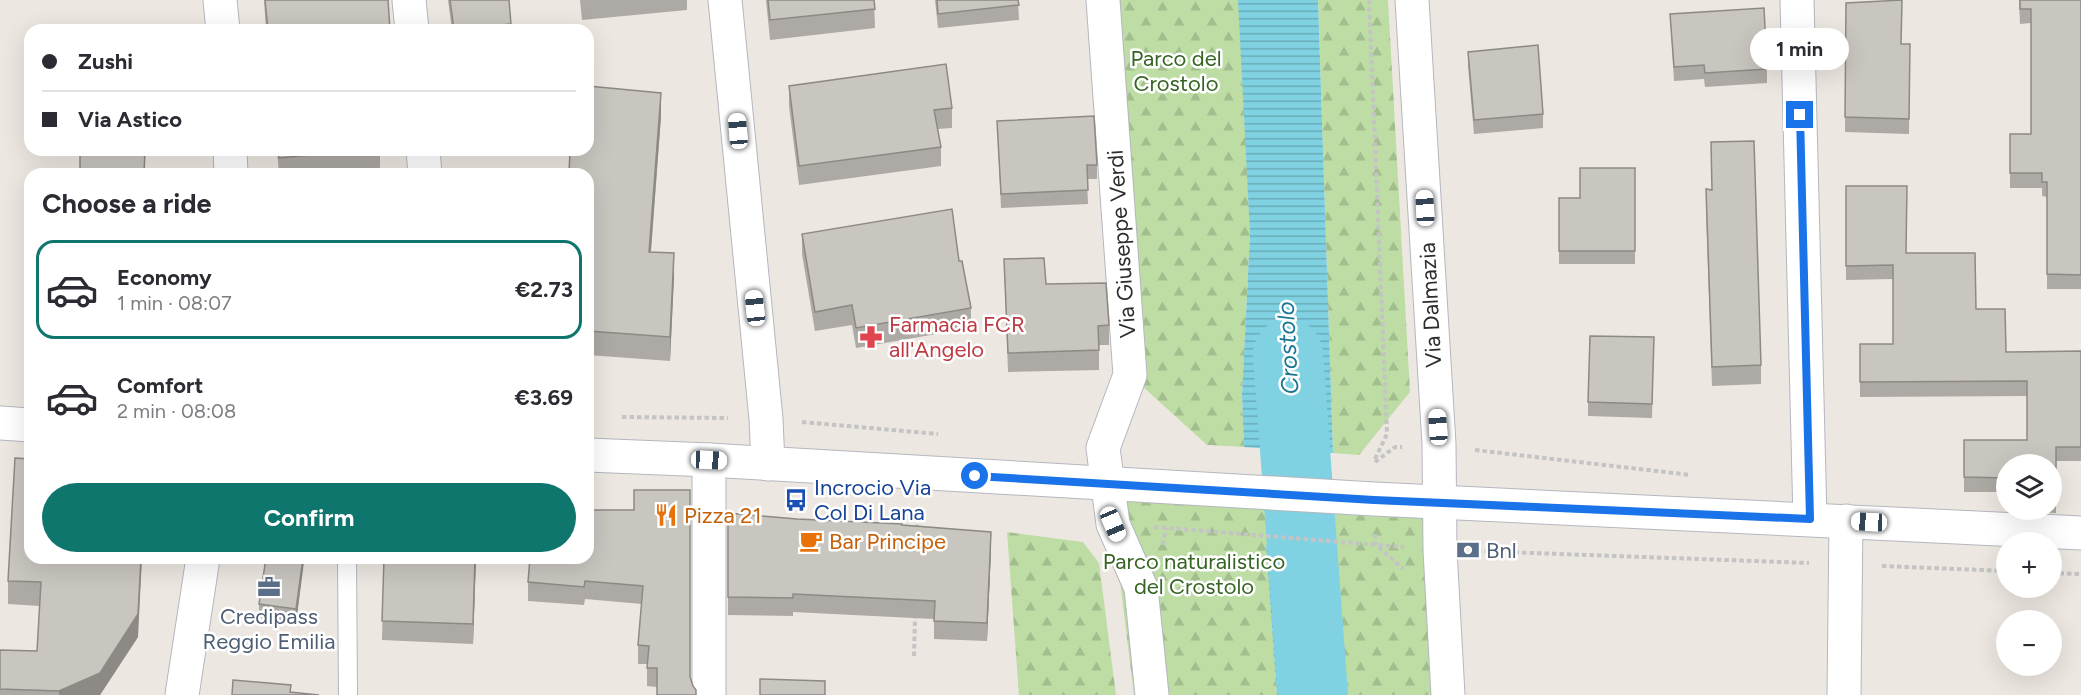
<!DOCTYPE html>
<html lang="en">
<head>
<meta charset="utf-8">
<style>
	:root { --surface:#fff; --page:#f7f7f7; --text:#2b2b33; --muted:#7c7c81; --line:#e1e1e2; --accent:#0f766e }
	body { margin:0; font-family:Figtree,sans-serif; background:var(--page); color:var(--text); height:100vh; display:flex; flex-direction:column; font-size:22px; white-space:nowrap }
	* { box-sizing:border-box; margin:0 }
	p { font-size:20px; color:var(--muted) }
	.icon { flex:none; width:33px; height:33px; fill:none; stroke:currentColor; stroke-width:2; stroke-linecap:round; stroke-linejoin:round }
	.map { position:relative; flex:1; overflow:hidden }
	.drawer { position:absolute; left:24px; top:168px; width:570px; height:396px; display:flex; flex-direction:column; background:var(--surface); border-radius:18px; box-shadow:0 6px 24px #0002 }
	.drawer>* { flex:none }
	.banner { position:absolute; left:24px; top:24px; width:570px; height:132px; border-radius:18px; box-shadow:0 6px 24px #0002; display:grid; align-content:center; height:132px; padding:0 18px; background:var(--surface) }
	.fabs { position:absolute; left:1996px; top:454px; display:grid; gap:12px }
	.fabs a { display:grid; place-items:center; width:66px; height:66px; border-radius:50%; background:var(--surface); box-shadow:0 6px 24px #0002; font-size:30px }
	.end { position:absolute; width:27px; height:27px; margin:-14px; border:8px solid #1a73e8; background:#fff; box-shadow:0 0 0 3px #fff }
	.from { border-radius:50% }
	.bubble { position:absolute; height:42px; border-radius:21px; background:var(--surface); box-shadow:0 6px 24px #0002; font-size:20px; font-weight:700; line-height:42px; text-align:center }
	.car { position:absolute; width:18px; height:36px; margin:-18px -9px; border-radius:8px; box-shadow:0 0 4px 2px #0007; background:linear-gradient(#fff 24%,#345 0 40%,#fff 0 76%,#345 0 86%,#fff 0) }
	.banner b { display:flex; align-items:center; gap:21px; height:57px; font-size:22px }
	.banner b+b { border-top:2px solid var(--line) }
	.banner i { width:15px; height:15px; background:var(--text) }
	ul { padding:0; list-style:none }
	li { display:flex; align-items:center; gap:18px; height:99px; margin:0 12px 9px; padding:0 6px; border:3px solid transparent; border-radius:18px }
	li div { flex:1 }
	li b { display:block; font-size:22px }
	li em { font-style:normal; font-weight:700 }
	li.on { border-color:var(--accent) }
	li>.icon { width:54px; height:54px; stroke-width:1.5 }
	h2 { padding:0 18px; font-size:27px; line-height:72px }
	.cta { display:flex; gap:12px; margin-top:auto; padding:12px 18px }
	.cta a { flex:1; height:69px; border-radius:36px; background:var(--accent); color:#fff; font-size:24px; font-weight:700; line-height:69px; text-align:center }
	.map>svg:first-child { display:block }
	.forest { fill:url(#forest-firs) }
	.water { fill:url(#water-rules) }
	.lines { fill:none; stroke-linecap:round; stroke-linejoin:round }
	.river { stroke:#80d2e3; stroke-width:70 }
	.service-casing { stroke:#b4b7bf; stroke-width:20 }
	.minor-casing { stroke:#b4b7bf; stroke-width:35 }
	.tertiary-casing { stroke:#b4b7bf; stroke-width:35 }
	.secondary-casing { stroke:#b4b7bf; stroke-width:35 }
	.path { stroke:#c4c4c4; stroke-width:4; stroke-dasharray:4.5 3; stroke-linecap:butt }
	.service { stroke:#fff; stroke-width:18 }
	.minor { stroke:#fff; stroke-width:33 }
	.tertiary { stroke:#fff; stroke-width:33 }
	.secondary { stroke:#fff; stroke-width:33 }
	.wall { fill:#ada9a4 }
	.shaded-wall { fill:#8d8a86 }
	.building { fill:#c9c5bf; stroke:#8d8a86; stroke-width:1.5 }
	.route { stroke:#1a73e8; stroke-width:8 }
	.labels { text-anchor:middle; stroke-width:5; stroke-linejoin:round; paint-order:stroke }
	.park-label { font-size:22px; fill:#366423; stroke:#fff }
	.street-label { font-size:22px; fill:#2d2d2d; stroke:#fff }
	.health-label { font-size:22px; fill:#be3a42; stroke:#fff; text-anchor:start }
	.transit-label { font-size:22px; fill:#164399; stroke:#fff; text-anchor:start }
	.food-label { font-size:22px; fill:#c56008; stroke:#fff; text-anchor:start }
	.service-label { font-size:22px; fill:#4e5e75; stroke:#fff; text-anchor:start }
	.water-label { font-size:24px; font-style:italic; fill:#1c7592; stroke:#fff }
</style>
</head>
<body>
<div class="map">
<svg width="2081" height="695" viewBox="0 0 2081 695">
	<defs>
		<pattern id="forest-firs" width="22" height="20" patternUnits="userSpaceOnUse" patternTransform="scale(1.5)"><rect width="22" height="20" fill="#bddda4"/><path d="M5 1l3.5 6h-7zM16 11l3.5 6h-7z" fill="#a3be8e"/></pattern>
		<pattern id="water-rules" width="6" height="5" patternUnits="userSpaceOnUse" patternTransform="scale(1.5)"><rect width="6" height="5" fill="#80d2e3"/><path d="M0 2.5h6" fill="none" stroke="#69abb8"/></pattern>
	</defs>
	<rect width="100%" height="100%" fill="#ede7e1"/>
	<path class="forest" d="M 1103,0 L 1240,0 L 1250,234 L 1242,395 L 1244,447 L 1207,445 L 1130,375 Z
		M 1318,0 L 1388,0 L 1410,392 L 1359,455 L 1333,453 Z
		M 1108,484 L 1439,503 L 1448,695 L 1339,695 L 1319,549 L 1267,545 L 1277,695 L 1134,695 Z
		M 1007,532 L 1083,542 L 1099,563 L 1116,695 L 1019,695 Z"/>
	<path class="water" d="M 1238,0 L 1318,0 L 1333,453 L 1244,447 L 1242,395 L 1250,234 Z
		M 1266,545 L 1319,548 L 1339,695 L 1277,695 Z"/>
	<g class="lines">
		<path class="river" d="M 1288,354 L 1313,695"/>
		<g class="service-casing">
			<path id="service" d="M 347,558 L 348,695"/>
		</g>
		<g class="minor-casing">
			<path id="minor" d="M 220,0 L 223,30
				M 409,0 L 412,30
				M 725,0 L 766,419 L 768,464
				M 1103,0 L 1130,375 L 1103,448 L 1113,524 L 1141,588 L 1152,695
				M 1797,0 L 1810,519
				M 230,150 L 231,174
				M 423,150 L 425,174
				M 709,460 L 709,695
				M 182,695 L 203,558
				M 1844,695 L 1846,521"/>
		</g>
		<g class="tertiary-casing">
			<path id="tertiary" d="M 1412,0 L 1439,444 L 1440,550 L 1448,695"/>
		</g>
		<g class="secondary-casing">
			<path id="secondary" d="M 0,423 L 30,425
				M 588,455 L 709,460 L 1374,499 L 2081,533"/>
		</g>
		<path class="path" d="M 1369,0 L 1387,434 L 1374,461
			M 622,417 L 728,418
			M 802,422 L 938,434
			M 1475,450 L 1691,475
			M 1375,462 L 1395,447 L 1402,447
			M 1154,527 L 1404,547
			M 917,529 L 918,509
			M 1375,534 L 1375,544 L 1403,569
			M 1163,545 L 1166,528
			M 1477,551 L 1809,563
			M 1882,566 L 2007,571
			M 2052,573 L 2081,574
			M 914,656 L 915,615"/>
		<use href="#service" class="service"/>
		<use href="#minor" class="minor"/>
		<use href="#tertiary" class="tertiary"/>
		<use href="#secondary" class="secondary"/>
	</g>
	<path class="wall" d="M 264,0 L 388,0 L 390,30 L 266,30 Z
		M 448,0 L 509,0 L 511,30 L 452,30 Z
		M 580,0 L 687,0 L 687,10 L 582,20 Z
		M 766,0 L 874,0 L 875,28 L 770,40 Z
		M 935,0 L 1018,0 L 1019,20 L 938,28 Z
		M 2019,0 L 2081,0 L 2081,289 L 2047,289 L 2047,197 L 2042,196 L 2042,188 L 2010,188 L 2010,134 L 2031,134 L 2031,23 L 2020,24 Z
		M 1846,3 L 1902,44 L 1910,44 L 1909,134 L 1845,132 Z
		M 1670,14 L 1767,69 L 1767,83 L 1705,87 L 1704,79 L 1674,81 Z
		M 1468,52 L 1543,114 L 1543,128 L 1474,134 L 1468,66 Z
		M 789,86 L 952,108 L 952,128 L 937,129 L 941,147 L 941,166 L 799,185 L 789,106 Z
		M 661,116 L 651,252 L 674,277 L 670,361 L 588,355 L 588,174 Z
		M 997,121 L 1097,165 L 1097,179 L 1087,179 L 1088,204 L 1001,208 Z
		M 1711,142 L 1761,365 L 1761,384 L 1712,386 L 1706,209 L 1706,189 L 1712,190 Z
		M 277,150 L 380,150 L 380,168 L 315,174 L 279,174 Z
		M 1635,168 L 1635,264 L 1559,264 L 1559,198 L 1580,198 Z
		M 1846,186 L 1906,253 L 1976,309 L 2006,352 L 2081,351 L 2081,461 L 2056,461 L 2056,513 L 2027,512 L 2027,510 L 2052,510 L 2052,465 L 2007,465 L 2007,492 L 1964,492 L 1964,440 L 2027,440 L 2027,396 L 1860,397 L 1860,344 L 1893,344 L 1893,279 L 1846,280 Z
		M 802,234 L 959,261 L 971,308 L 971,328 L 856,348 L 852,325 L 815,331 L 802,254 Z
		M 1004,259 L 1109,325 L 1109,345 L 1099,345 L 1099,370 L 1008,372 Z
		M 1654,337 L 1652,418 L 1588,416 L 1588,402 Z
		M 15,458 L 138,637 L 100,695 L 0,695 L 0,650 L 37,651 L 40,606 L 8,604 L 8,581 Z
		M 690,490 L 657,687 L 647,686 L 647,664 L 638,664 L 638,645 L 642,604 L 585,599 L 584,605 L 528,601 L 528,582 L 634,510 Z
		M 728,513 L 797,519 L 902,525 L 991,550 L 987,641 L 934,639 L 934,619 L 793,612 L 793,616 L 728,615 Z
		M 304,558 L 296,623 L 259,618 L 259,604 Z
		M 384,558 L 476,558 L 473,644 L 382,640 Z"/>
	<path class="shaded-wall" d="M 661,93 L 661,116 L 649,275 L 649,252 Z
		M 674,253 L 674,277 L 670,361 L 670,337 Z
		M 991,532 L 991,550 L 987,641 L 987,623 Z
		M 141,558 L 142,558 L 138,637 L 100,695 L 59,695 L 59,691 Z
		M 303,558 L 304,558 L 304,562 L 296,623 L 296,609 Z
		M 475,558 L 476,558 L 473,644 L 473,624 Z"/>
	<path class="building" d="M 265,0 L 388,0 L 390,30 L 268,30 Z
		M 450,0 L 509,0 L 511,24 L 462,30 L 454,30 Z
		M 768,0 L 874,0 L 875,9 L 770,20 Z
		M 937,0 L 1018,0 L 1019,5 L 938,14 Z
		M 1902,0 L 1901,44 L 1910,44 L 1909,119 L 1845,117 L 1846,3 Z
		M 2020,0 L 2081,0 L 2081,275 L 2047,274 L 2047,182 L 2042,182 L 2042,173 L 2010,173 L 2010,134 L 2031,134 L 2031,9 L 2020,9 Z
		M 1764,8 L 1767,69 L 1705,73 L 1704,65 L 1674,67 L 1670,14 Z
		M 1538,45 L 1543,114 L 1474,120 L 1468,52 Z
		M 946,64 L 952,108 L 934,110 L 941,147 L 799,166 L 789,86 Z
		M 588,86 L 661,93 L 649,252 L 674,253 L 670,337 L 588,331 L 588,174 L 569,174 L 570,150 L 588,150 Z
		M 1094,116 L 1097,165 L 1087,165 L 1088,190 L 1001,194 L 997,121 Z
		M 1754,141 L 1761,365 L 1712,367 L 1706,189 L 1712,190 L 1711,142 Z
		M 80,150 L 145,150 L 144,174 L 80,174 Z
		M 278,150 L 364,150 L 279,158 Z
		M 1580,168 L 1635,168 L 1635,251 L 1559,251 L 1559,198 L 1580,198 Z
		M 1846,186 L 1907,186 L 1906,253 L 1975,253 L 1976,309 L 2005,309 L 2006,352 L 2081,351 L 2081,447 L 2056,447 L 2056,499 L 2052,498 L 2052,465 L 2007,465 L 2007,478 L 1964,477 L 1964,440 L 2027,440 L 2027,381 L 1860,382 L 1860,344 L 1893,344 L 1893,265 L 1846,266 Z
		M 952,209 L 959,261 L 962,261 L 971,308 L 856,328 L 852,305 L 815,312 L 802,234 Z
		M 1044,258 L 1046,284 L 1106,283 L 1109,325 L 1098,326 L 1099,350 L 1008,353 L 1004,259 Z
		M 1590,336 L 1654,337 L 1652,404 L 1588,402 Z
		M 15,458 L 30,459 L 30,558 L 141,558 L 138,614 L 100,673 L 59,691 L 0,689 L 0,650 L 37,651 L 41,582 L 8,581 Z
		M 634,490 L 690,490 L 690,677 L 693,686 L 696,690 L 696,695 L 657,695 L 657,668 L 647,668 L 649,646 L 638,645 L 643,586 L 585,581 L 584,587 L 528,582 L 530,558 L 588,558 L 588,510 L 634,510 Z
		M 728,513 L 797,519 L 902,524 L 902,525 L 991,532 L 987,623 L 934,621 L 935,601 L 793,594 L 793,598 L 728,597 Z
		M 266,558 L 303,558 L 296,609 L 259,604 Z
		M 384,558 L 475,558 L 473,624 L 382,621 Z
		M 760,679 L 825,681 L 825,695 L 760,695 Z
		M 233,680 L 291,685 L 290,692 L 319,695 L 232,695 Z"/>
	<g class="lines">
		<path class="route" d="M 975,476 L 1374,500 L 1810,519 L 1800,115"/>
	</g>
	<defs>
		<g id="pharmacy-bare" transform="scale(1.8)"><path d="M-2-6h4v4h4v4h-4v4h-4v-4h-4v-4h4Z" fill="#e0444e" stroke="#fff" stroke-width="2.5" paint-order="stroke"/></g>
		<g id="bus-bare" transform="scale(1.8)"><path d="M-5-6H5V4H4V6H2V4H-2V6H-4V4H-5ZM-3.5-4V0h7V-4ZM-3.5 1.2v1.5H-2V1.2ZM2 1.2v1.5H3.5V1.2Z" fill="#1a4fb4" stroke="#fff" stroke-width="2.5" paint-order="stroke"/></g>
		<g id="restaurant-bare" transform="scale(1.8)"><path d="M-5-6h1v4h1v-4h1v4h1v-4h1v5L-1.5 .5V6h-2V.5L-5-1ZM5-6V6H3V1.5H1.5Q1.5-4 5-6Z" fill="#e8710a" stroke="#fff" stroke-width="2.5" paint-order="stroke"/></g>
		<g id="cafe-bare" transform="scale(1.8)"><path d="M-5.5-4.5H6V0H3Q3 3.5 0 3.5H-2.5Q-5.5 3.5-5.5 0ZM3-3.2v2h1.7v-2ZM-6 4.5H4V6H-6Z" fill="#e8710a" stroke="#fff" stroke-width="2.5" paint-order="stroke"/></g>
		<g id="bank-bare" transform="scale(1.8)"><path d="M-6-4H6V4H-6ZM0-2.3a2.3 2.3 0 1 0 0 4.6a2.3 2.3 0 1 0 0-4.6Z" fill="#5c6f8a" stroke="#fff" stroke-width="2.5" paint-order="stroke"/></g>
		<g id="office-bare" transform="scale(1.8)"><path d="M-6-3h4V-5.5h4V-3h4V5H-6ZM-1-4.5V-3h2v-1.5ZM-6 0V1H6V0Z" fill="#5c6f8a" stroke="#fff" stroke-width="2.5" paint-order="stroke"/></g>
	</defs>
	<g fill-rule="evenodd">
		<use href="#pharmacy-bare" x="871" y="337"/>
		<use href="#bus-bare" x="796" y="500"/>
		<use href="#restaurant-bare" x="666" y="515"/>
		<use href="#cafe-bare" x="811" y="541"/>
		<use href="#bank-bare" x="1468" y="550"/>
		<use href="#office-bare" x="269" y="587"/>
	</g>
	<g class="labels">
		<g class="park-label">
			<text x="1176" y="66">Parco del<tspan x="1176" dy="25">Crostolo</tspan></text>
			<text x="1194" y="569">Parco naturalistico<tspan x="1194" dy="25">del Crostolo</tspan></text>
		</g>
		<g class="street-label">
			<text transform="translate(1121 244) rotate(-94)" y="8">Via Giuseppe Verdi</text>
			<text transform="translate(1430 305) rotate(-93)" y="8">Via Dalmazia</text>
		</g>
		<g class="health-label">
			<text x="889" y="332">Farmacia FCR<tspan x="889" dy="25">all'Angelo</tspan></text>
		</g>
		<g class="transit-label">
			<text x="814" y="495">Incrocio Via<tspan x="814" dy="25">Col Di Lana</tspan></text>
		</g>
		<g class="food-label">
			<text x="684" y="523">Pizza 21</text>
			<text x="829" y="549">Bar Principe</text>
		</g>
		<g class="service-label">
			<text x="1486" y="558">Bnl</text>
			<text x="269" y="624" text-anchor="middle">Credipass<tspan x="269" dy="25">Reggio Emilia</tspan></text>
		</g>
		<g class="water-label">
			<text transform="translate(1288 348) rotate(-93)" y="8">Crostolo</text>
		</g>
	</g>
</svg>
<div class="fabs">
<a><svg class="icon" aria-label="layers" viewBox="0 0 24 24"><path d="M12 4l9 5-9 5-9-5zM3 14l9 5 9-5"/></svg></a>
<a>+</a>
<a>−</a>
</div>
<i class="end from" style="left:975px;top:476px"></i>
<i class="end" style="left:1800px;top:115px"></i>
<div class="bubble" style="left:1750px;top:28px;width:99px">1 min</div>
<i class="car" style="left:738px;top:131px;rotate:355deg"></i>
<i class="car" style="left:1425px;top:208px;rotate:357deg"></i>
<i class="car" style="left:755px;top:308px;rotate:354deg"></i>
<i class="car" style="left:1438px;top:427px;rotate:356deg"></i>
<i class="car" style="left:709px;top:460px;rotate:93deg"></i>
<i class="car" style="left:1869px;top:522px;rotate:273deg"></i>
<i class="car" style="left:1113px;top:524px;rotate:157deg"></i>
<div class="banner">
<b><i class="from"></i>Zushi</b>
<b><i></i>Via Astico</b>
</div>
<section class="drawer">
<h2>Choose a ride</h2>
<ul>
<li class="on"><svg class="icon" aria-label="car" viewBox="0 0 24 24"><path d="M5 17H2v-5l4-1 3-4h7l3 4 3 1v5h-3M9 17h6M6 11h13"/><circle cx="7" cy="17" r="2"/><circle cx="17" cy="17" r="2"/></svg><div><b>Economy</b><p>1 min · 08:07</p></div><em>€2.73</em></li>
<li><svg class="icon" aria-label="car" viewBox="0 0 24 24"><path d="M5 17H2v-5l4-1 3-4h7l3 4 3 1v5h-3M9 17h6M6 11h13"/><circle cx="7" cy="17" r="2"/><circle cx="17" cy="17" r="2"/></svg><div><b>Comfort</b><p>2 min · 08:08</p></div><em>€3.69</em></li>
</ul>
<div class="cta"><a>Confirm</a></div>
</section>
</div>
</body>
</html>
